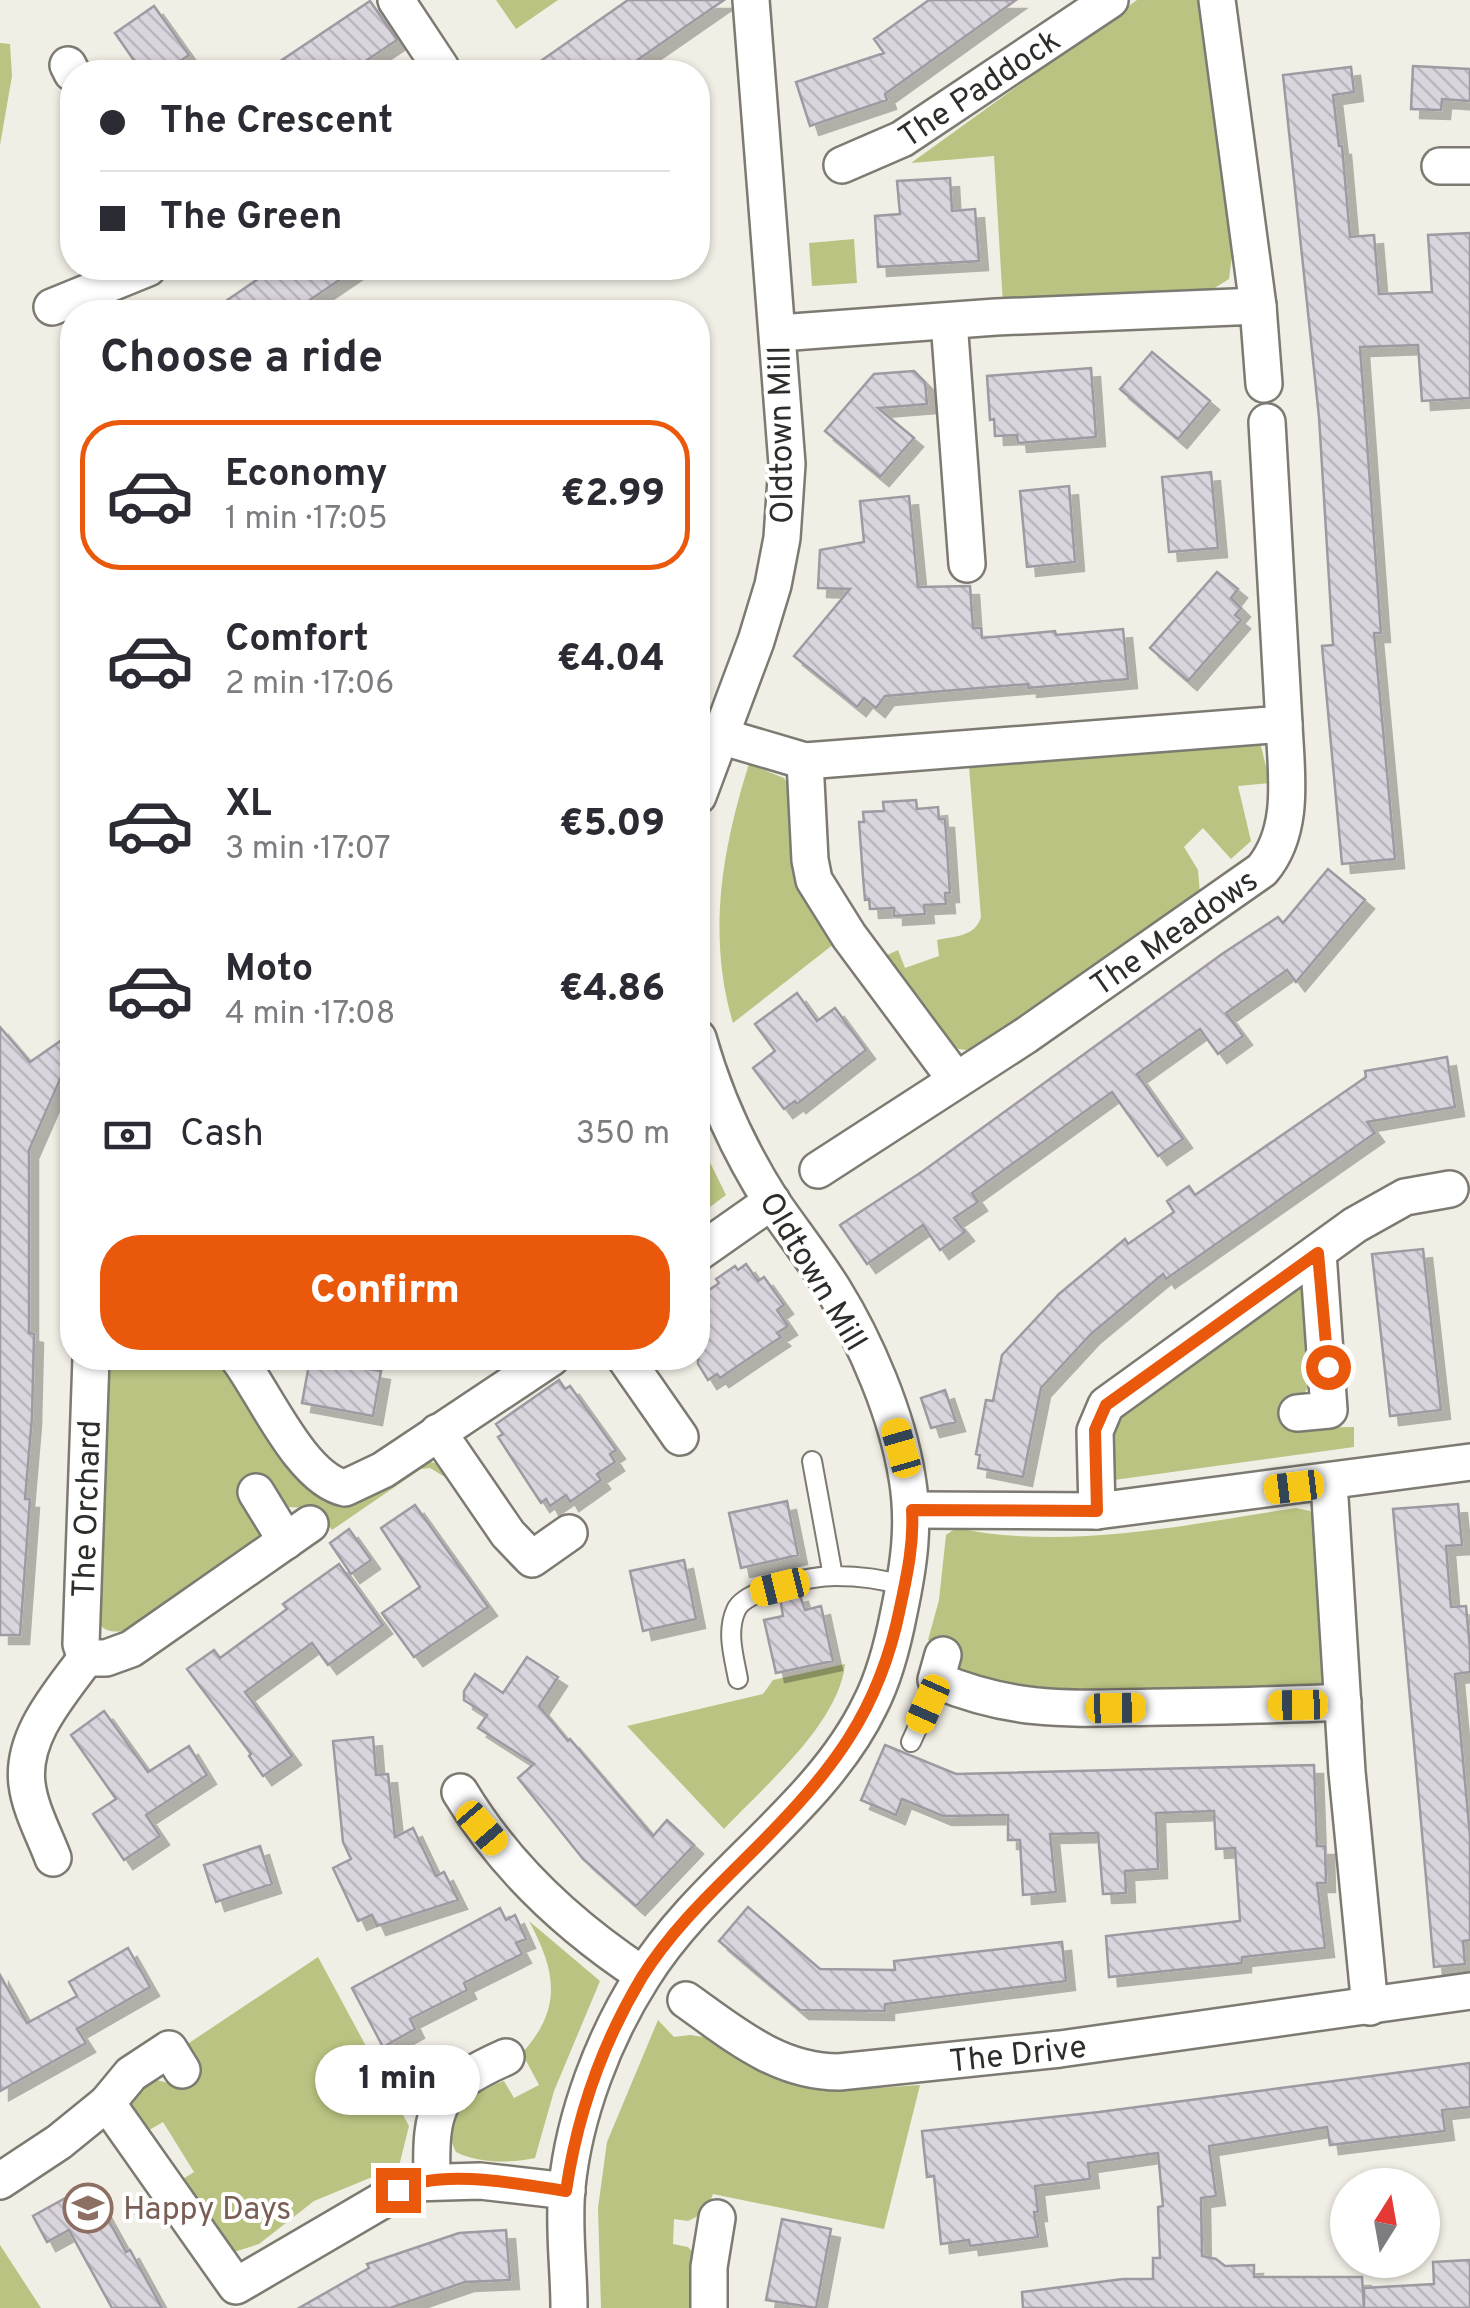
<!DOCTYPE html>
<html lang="en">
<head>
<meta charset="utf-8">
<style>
	:root { --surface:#fff; --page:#f2f2f3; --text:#2b2b33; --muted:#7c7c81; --line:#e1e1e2; --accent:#ea580c }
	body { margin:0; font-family:Overpass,sans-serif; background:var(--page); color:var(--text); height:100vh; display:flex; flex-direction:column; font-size:38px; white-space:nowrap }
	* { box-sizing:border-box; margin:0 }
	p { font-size:32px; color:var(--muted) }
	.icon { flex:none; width:55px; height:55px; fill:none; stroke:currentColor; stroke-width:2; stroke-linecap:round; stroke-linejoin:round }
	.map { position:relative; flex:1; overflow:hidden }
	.panel { position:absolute; left:60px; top:300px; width:650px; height:1070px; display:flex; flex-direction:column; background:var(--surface); border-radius:40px; box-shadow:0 2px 8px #0004 }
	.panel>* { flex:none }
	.banner { position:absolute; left:60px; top:60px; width:650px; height:220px; border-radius:40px; box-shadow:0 2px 8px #0004; display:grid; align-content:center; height:220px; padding:0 40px; background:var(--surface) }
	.needle { width:65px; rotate:11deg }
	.tools { position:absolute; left:1330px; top:2168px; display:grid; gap:20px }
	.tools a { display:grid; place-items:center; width:110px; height:110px; border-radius:50%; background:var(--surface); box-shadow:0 2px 8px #0004; font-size:50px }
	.end { position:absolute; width:45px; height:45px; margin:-22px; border:12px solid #ea580c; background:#fff; box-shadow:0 0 0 5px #fff }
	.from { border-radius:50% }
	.bubble { position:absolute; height:70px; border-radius:35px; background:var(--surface); box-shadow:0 2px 8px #0004; font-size:32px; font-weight:800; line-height:70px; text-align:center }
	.car { position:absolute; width:30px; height:60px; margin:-30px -15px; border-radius:12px; box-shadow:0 0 8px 2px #0007; background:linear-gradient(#f5c518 24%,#345 0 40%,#f5c518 0 76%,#345 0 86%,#f5c518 0) }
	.banner b { display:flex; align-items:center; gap:35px; height:95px; font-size:38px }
	.banner b+b { border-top:2px solid var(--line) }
	.banner i { width:25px; height:25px; background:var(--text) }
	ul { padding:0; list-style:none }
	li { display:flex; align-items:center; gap:30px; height:150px; margin:0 20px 15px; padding:0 20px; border:5px solid transparent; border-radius:40px }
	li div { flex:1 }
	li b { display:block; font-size:38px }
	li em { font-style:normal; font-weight:800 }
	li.on { border-color:var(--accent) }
	li>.icon { width:90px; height:90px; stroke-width:1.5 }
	h2 { padding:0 40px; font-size:45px; line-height:120px }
	.pay { display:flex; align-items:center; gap:25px; height:110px; padding:0 40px; font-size:38px }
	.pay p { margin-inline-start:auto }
	.primary-button { display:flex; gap:20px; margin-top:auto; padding:20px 40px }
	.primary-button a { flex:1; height:115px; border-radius:40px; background:var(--accent); color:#fff; font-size:40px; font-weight:800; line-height:115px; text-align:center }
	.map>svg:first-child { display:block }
	.green { fill:#bac381 }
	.building { fill:url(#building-back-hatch); stroke:#9f9aa2; stroke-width:2.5; filter:url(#shadow) }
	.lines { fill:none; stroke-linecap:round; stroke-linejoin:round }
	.service-casing { stroke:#7c7a71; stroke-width:22 }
	.minor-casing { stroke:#7c7a71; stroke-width:40 }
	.service { stroke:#fff; stroke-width:18 }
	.minor { stroke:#fff; stroke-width:35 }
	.route { stroke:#ea580c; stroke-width:12 }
	.labels { text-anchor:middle; stroke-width:8; stroke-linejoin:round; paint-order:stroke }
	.street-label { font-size:32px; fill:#2e2d2a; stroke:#fff }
	.education-label { font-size:32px; fill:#785e54; stroke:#fff; text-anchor:start }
</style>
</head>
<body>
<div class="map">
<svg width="1470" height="2308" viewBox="0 0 1470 2308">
	<defs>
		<pattern id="building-back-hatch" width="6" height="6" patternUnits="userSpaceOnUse" patternTransform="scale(2.5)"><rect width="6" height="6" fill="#dad4dc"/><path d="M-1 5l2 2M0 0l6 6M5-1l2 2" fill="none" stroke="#bbb6bd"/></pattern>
		<filter id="shadow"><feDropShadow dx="9" dy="9" stdDeviation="0" flood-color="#0004"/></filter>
	</defs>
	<rect width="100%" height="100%" fill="#f1eee5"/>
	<path class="green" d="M 496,0 L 558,0 L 516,29 Z
		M 1137,0 L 1204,0 L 1232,255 L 1229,279 L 1213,289 L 1003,304 L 994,156 L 911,163 Z
		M 0,43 L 10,44 L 12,76 L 0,145 Z
		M 854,239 L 857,283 L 812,286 L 809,243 Z
		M 1260,742 L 1270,783 L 1238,786 L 1251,841 L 1231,859 L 1203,828 L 1184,847 L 1198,870 L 1200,894 L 981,1047 L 966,1050 L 953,1048 L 885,956 L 898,950 L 905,968 L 939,956 L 937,940 C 955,936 975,937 981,917 L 969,766 Z
		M 749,764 L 784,778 L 791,788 L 839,940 L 733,1023 C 707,936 722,849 749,764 Z
		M 698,1138 L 726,1195 L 698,1216 Z
		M 1292,1286 L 1303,1287 L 1314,1373 L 1304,1395 L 1288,1399 L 1291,1428 L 1354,1427 L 1354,1447 L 1114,1480 L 1106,1450 L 1123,1408 Z
		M 108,1358 L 158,1358 L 163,1364 L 173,1358 L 222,1358 L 325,1496 L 425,1461 L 435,1463 L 448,1473 L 445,1477 L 430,1468 L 421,1469 L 332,1530 L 316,1508 L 286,1507 L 266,1478 L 237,1498 L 267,1541 L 127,1631 C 116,1632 106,1633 98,1623 Z
		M 1296,1508 L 1310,1511 L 1318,1525 L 1327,1680 L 1319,1687 L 1058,1697 L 962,1676 L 955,1665 L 957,1648 L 928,1640 L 939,1600 L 946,1535 L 956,1528 C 1067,1551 1185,1525 1296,1508 Z
		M 845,1664 C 839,1724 763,1787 724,1829 L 627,1726 L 763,1694 L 773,1680 Z
		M 529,1921 L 600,1981 L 554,2091 L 535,2158 C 510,2163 480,2164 456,2152 C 444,2130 455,2114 466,2094 L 504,2081 L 514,2098 L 539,2085 L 522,2053 C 563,2008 556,1971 529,1921 Z
		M 318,1957 L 409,2126 L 399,2166 L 314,2201 L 259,2244 L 234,2252 L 210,2237 L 175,2184 L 194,2172 L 163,2122 L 144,2133 L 128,2101 L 148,2078 L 181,2086 L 200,2072 L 186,2045 Z
		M 658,2020 L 674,2037 L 690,2035 L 704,2037 L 756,2067 L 791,2083 L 815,2089 L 837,2091 L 920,2085 L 884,2229 L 713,2194 L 706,2212 L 688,2221 L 674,2219 L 673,2244 L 688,2247 L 695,2255 L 696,2308 L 601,2308 L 598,2208 L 607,2142 Z
		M 0,2245 L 41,2308 L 0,2308 Z"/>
	<path class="building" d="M 628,0 L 724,0 L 620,72 L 525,72 Z
		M 929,0 L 1016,0 L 885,94 L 887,100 L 810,126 L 796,82 L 884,53 L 874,39 Z
		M 370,1 L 397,40 L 349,72 L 264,72 Z
		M 154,6 L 189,55 L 164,72 L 142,72 L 115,33 Z
		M 1413,66 L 1470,69 L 1470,101 L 1442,99 L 1441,110 L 1411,109 Z
		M 1351,67 L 1354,92 L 1333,95 L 1339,146 L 1342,146 L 1350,237 L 1374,235 L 1379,294 L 1432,292 L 1428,235 L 1470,233 L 1470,398 L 1422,401 L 1418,345 L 1360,347 L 1381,633 L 1374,633 L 1395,859 L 1342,864 L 1322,646 L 1333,645 L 1319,417 L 1283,75 Z
		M 950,178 L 952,211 L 975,209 L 979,261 L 878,267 L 875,216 L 900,214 L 897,181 Z
		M 274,268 L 357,268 L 292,312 L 210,312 Z
		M 1152,352 L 1210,401 L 1178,439 L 1120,389 Z
		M 1091,368 L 1096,437 L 1018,443 L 1017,435 L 995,436 L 994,419 L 990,420 L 987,376 Z
		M 914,371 L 925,382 L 927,404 L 878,408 L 914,438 L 880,477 L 825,431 L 874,374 Z
		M 1211,472 L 1218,548 L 1169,552 L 1162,477 Z
		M 1069,486 L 1075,562 L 1027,567 L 1020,491 Z
		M 909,496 L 918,587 L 970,586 L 973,628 L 981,628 L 982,638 L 1055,631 L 1056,635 L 1123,629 L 1128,679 L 1028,688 L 1028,684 L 885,696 L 876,708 L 864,698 L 857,707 L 794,656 L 850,589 L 818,588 L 820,550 L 864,542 L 860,501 Z
		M 1217,572 L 1238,589 L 1231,598 L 1241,608 L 1235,615 L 1241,620 L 1188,681 L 1150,648 Z
		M 916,800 L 917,809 L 938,807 L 939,819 L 945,819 L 950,893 L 945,893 L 946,904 L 924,905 L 925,914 L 894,916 L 894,908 L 870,909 L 869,899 L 865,900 L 863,877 L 859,822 L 864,822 L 863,812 L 884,811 L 883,802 Z
		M 1328,869 L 1365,900 L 1296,982 L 1287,970 L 1226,1013 L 1243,1036 L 1218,1054 L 1200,1029 L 1137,1074 L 1183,1139 L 1158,1156 L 1112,1092 L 972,1193 L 978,1202 L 954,1218 L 965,1232 L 940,1250 L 923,1225 L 867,1264 L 840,1225 L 923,1171 L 1222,954 L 1278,917 L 1283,923 Z
		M 797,993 L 817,1021 L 835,1008 L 866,1050 L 797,1104 L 795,1101 L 784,1109 L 753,1068 L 775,1051 L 755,1024 Z
		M 0,1027 L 30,1062 L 72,1033 L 72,1052 L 29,1150 L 29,1333 L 34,1334 L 32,1417 L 25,1499 L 30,1499 L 20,1635 L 0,1635 Z
		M 1447,1057 L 1455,1107 L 1367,1122 L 1375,1133 L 1166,1279 L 1163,1274 L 1091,1334 L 1041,1388 L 1023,1477 L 978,1468 L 980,1455 L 976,1454 L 986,1400 L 993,1401 L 1002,1355 L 1059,1294 L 1125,1239 L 1128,1244 L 1174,1212 L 1167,1201 L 1189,1186 L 1195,1195 L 1366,1077 L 1365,1071 Z
		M 1423,1249 L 1441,1410 L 1390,1416 L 1372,1254 Z
		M 746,1264 L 758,1281 L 764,1277 L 784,1305 L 777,1310 L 788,1326 L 777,1333 L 781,1337 L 757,1353 L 720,1378 L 717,1374 L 708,1380 L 698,1364 L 698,1298 L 719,1283 L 716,1279 L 735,1266 L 738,1270 Z
		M 310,1359 L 381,1371 L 373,1416 L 302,1403 Z
		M 559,1380 L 565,1389 L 570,1386 L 616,1450 L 610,1454 L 615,1462 L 597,1474 L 601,1480 L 570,1502 L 566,1495 L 550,1506 L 546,1499 L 541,1503 L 528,1483 L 498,1437 L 503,1434 L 496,1424 Z
		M 945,1390 L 956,1422 L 931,1428 L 921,1398 Z
		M 787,1501 L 798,1555 L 741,1568 L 729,1513 Z
		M 1458,1504 L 1462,1545 L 1446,1546 L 1451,1607 L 1466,1606 L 1470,1649 L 1470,1672 L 1455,1674 L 1470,1836 L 1470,1940 L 1463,1941 L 1465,1964 L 1434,1967 L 1393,1509 Z
		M 415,1505 L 488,1607 L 414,1657 L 382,1613 L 420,1587 L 381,1528 Z
		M 349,1529 L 371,1560 L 351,1574 L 330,1543 Z
		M 684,1560 L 696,1619 L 643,1631 L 630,1571 Z
		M 339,1564 L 383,1625 L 328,1665 L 312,1643 L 245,1692 L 292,1756 L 263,1776 L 249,1756 L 251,1754 L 187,1669 L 214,1650 L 220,1658 L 287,1609 L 283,1604 Z
		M 799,1593 L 805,1610 L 821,1606 L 833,1661 L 776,1673 L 764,1620 L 783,1616 L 780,1598 Z
		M 527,1657 L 558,1677 L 539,1706 L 568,1741 L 570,1739 L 653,1836 L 667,1820 L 694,1845 L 636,1906 L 583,1859 L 518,1778 L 534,1764 L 478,1728 L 487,1715 L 464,1700 L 464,1691 L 475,1674 L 503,1693 Z
		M 104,1711 L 148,1772 L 189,1746 L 207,1775 L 146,1815 L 160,1836 L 124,1860 L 93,1814 L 116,1799 L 71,1735 Z
		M 373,1737 L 376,1775 L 388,1774 L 395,1837 L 413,1828 L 436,1876 L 444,1872 L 458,1900 L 377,1926 L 372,1915 L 358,1921 L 333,1868 L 351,1859 L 343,1842 L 333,1741 Z
		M 885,1745 L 956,1774 L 1314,1765 L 1317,1846 L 1325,1846 L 1326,1883 L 1317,1883 L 1325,1948 L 1242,1957 L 1242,1963 L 1109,1977 L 1106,1936 L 1240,1921 L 1235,1848 L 1216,1849 L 1214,1811 L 1156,1813 L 1158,1869 L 1125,1871 L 1126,1893 L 1103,1894 L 1098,1833 L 1050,1834 L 1056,1892 L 1023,1895 L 1020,1840 L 1008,1840 L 1008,1815 L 943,1816 L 902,1799 L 896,1815 L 861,1800 Z
		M 260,1846 L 272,1884 L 216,1902 L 204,1865 Z
		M 748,1907 L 820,1969 L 895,1970 L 894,1961 L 1062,1942 L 1066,1981 L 885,2004 L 885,2011 L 800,2010 L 719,1941 Z
		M 500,1908 L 506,1920 L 515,1915 L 526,1939 L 516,1943 L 522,1954 L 464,1983 L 467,1990 L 410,2019 L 415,2029 L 383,2047 L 352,1988 Z
		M 128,1948 L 150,1987 L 77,2029 L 86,2043 L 0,2091 L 0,1975 L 27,2023 L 77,1996 L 69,1982 Z
		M 1470,2063 L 1470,2107 L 1442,2110 L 1445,2131 L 1330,2145 L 1327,2127 L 1209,2146 L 1216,2196 L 1201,2198 L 1202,2256 L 1216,2259 L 1225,2266 L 1254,2265 L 1254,2277 L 1362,2277 L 1364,2308 L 1023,2308 L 1022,2292 L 1123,2279 L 1153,2279 L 1153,2258 L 1160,2258 L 1158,2207 L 1163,2206 L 1158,2153 L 1088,2163 L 1090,2179 L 1035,2186 L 1038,2212 L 1034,2212 L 1038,2237 L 970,2246 L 969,2240 L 941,2244 L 934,2176 L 927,2177 L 922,2131 L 1099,2112 Z
		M 89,2185 L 126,2252 L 130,2250 L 162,2308 L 112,2308 L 69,2230 L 47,2242 L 33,2216 Z
		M 782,2219 L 831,2229 L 816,2308 L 766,2300 Z
		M 506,2230 L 510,2280 L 465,2282 L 390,2308 L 299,2308 L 369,2268 L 367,2264 L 459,2233 Z
		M 1470,2260 L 1470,2308 L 1364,2308 L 1364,2288 L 1434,2284 L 1433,2262 Z"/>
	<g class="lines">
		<g class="service-casing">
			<path id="service" d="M 812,1461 L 833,1576
				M 738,1679 C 734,1657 726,1632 736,1610 C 745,1589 812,1576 835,1576 C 859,1576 883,1579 905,1586
				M 911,1742 L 932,1696 L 936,1680"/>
		</g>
		<g class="minor-casing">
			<g id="minor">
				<path d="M 396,0 L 441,68 L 435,72"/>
				<path d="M 1217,0 L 1258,306"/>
				<path d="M 68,65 L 72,73"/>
				<path id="s1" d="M 842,165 L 902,139 L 1110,0"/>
				<path d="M 1440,166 L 1470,166"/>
				<path d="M 52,307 L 148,268"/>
				<path d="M 949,321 L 967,564"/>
				<path d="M 779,333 L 996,317 L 1258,306 L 1264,384"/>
				<path d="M 720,736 L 805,761 L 1284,724 L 1267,422"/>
				<path d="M 805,761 L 810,860 L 814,880 L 849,936 L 956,1080"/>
				<path d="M 698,796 L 756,641 L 773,585 L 782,538 L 787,464 L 751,0"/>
				<path id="s2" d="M 818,1170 L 1025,1036 L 1262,870 C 1296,830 1286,772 1284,724"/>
				<path d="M 698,1253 L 772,1201"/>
				<path d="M 238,1358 C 264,1392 301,1479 345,1488 L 383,1470 L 551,1358"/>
				<path d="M 625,1358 L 680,1437"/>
				<path d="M 1297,1413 L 1329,1410 L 1318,1253"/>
				<path d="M 438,1432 L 508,1534 L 532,1559 L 569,1533"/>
				<path d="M 1329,1482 L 1347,1772 L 1370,2007"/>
				<path d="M 256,1492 L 286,1541"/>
				<path d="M 911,1510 L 1097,1511 L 1470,1462"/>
				<path d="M 1097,1511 L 1095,1431 L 1106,1405 L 1355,1225 L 1405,1197 L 1450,1189"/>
				<path d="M 943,1655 L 936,1680 C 1020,1715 1076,1708 1165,1707 C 1224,1706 1284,1705 1343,1702"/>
				<path id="s3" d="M 86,1658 L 81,1644 L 91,1358"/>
				<path d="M 86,1658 L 106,1658 L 131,1649 L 310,1524"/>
				<path d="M 460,1792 C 505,1867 570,1927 643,1975"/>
				<path d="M 53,1858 C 44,1834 30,1809 27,1784 C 21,1736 60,1694 86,1658"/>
				<path id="s4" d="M 686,2000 C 734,2034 778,2072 839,2072 L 1060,2049 L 1470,1991"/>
				<path d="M 182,2070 L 169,2049 L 131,2074 L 107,2103 L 236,2286 L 412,2183 L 480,2181 L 567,2191"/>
				<path d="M 432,2180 C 430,2106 436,2088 506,2057"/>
				<path d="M 0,2181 L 59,2142 L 107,2103"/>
				<path d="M 569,2308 C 569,2268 563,2227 567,2187 C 574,2115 604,2037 643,1976 C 704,1878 820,1809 870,1705 C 885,1676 893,1643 899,1612 C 909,1565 915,1524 907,1477 C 897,1415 866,1342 833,1289 C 814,1259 792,1231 772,1202 C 740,1152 714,1095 698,1038"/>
				<path d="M 709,2308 L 709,2267 L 717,2218"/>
			</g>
		</g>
		<use href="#service" class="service"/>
		<use href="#minor" class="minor"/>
	</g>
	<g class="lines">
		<path class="route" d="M 398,2190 C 440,2168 520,2184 566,2191 C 577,2116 603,2042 642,1977 C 673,1927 717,1887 758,1846 C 831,1772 879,1713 900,1608 C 907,1575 914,1544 912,1510 L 1097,1511 L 1095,1430 L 1106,1405 L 1318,1253 L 1328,1367"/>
	</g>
	<defs>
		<g id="school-ring" transform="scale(2.5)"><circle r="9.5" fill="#fff" stroke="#8d6e63" stroke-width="1.5"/><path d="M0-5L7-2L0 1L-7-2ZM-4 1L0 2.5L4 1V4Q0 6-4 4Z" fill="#8d6e63"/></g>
	</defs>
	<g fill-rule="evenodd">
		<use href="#school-ring" x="88" y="2208"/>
	</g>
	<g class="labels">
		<g class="street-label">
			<text dy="11" stroke="none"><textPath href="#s1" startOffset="158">The Paddock</textPath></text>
			<text transform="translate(780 435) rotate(-91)" y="11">Oldtown Mill</text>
			<text dy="11" stroke="none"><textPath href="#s2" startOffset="428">The Meadows</textPath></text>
			<text transform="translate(814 1271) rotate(59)" y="11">Oldtown Mill</text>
			<text dy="11" stroke="none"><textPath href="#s3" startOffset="150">The Orchard</textPath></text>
			<text dy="11" stroke="none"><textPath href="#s4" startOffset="352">The Drive</textPath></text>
		</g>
		<g class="education-label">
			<text x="123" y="2219">Happy Days</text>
		</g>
	</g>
</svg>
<div class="tools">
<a><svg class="needle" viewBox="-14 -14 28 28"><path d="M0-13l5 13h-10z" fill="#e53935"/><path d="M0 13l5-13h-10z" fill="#7c7c81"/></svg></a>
</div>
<i class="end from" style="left:1328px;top:1367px"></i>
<i class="end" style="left:398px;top:2190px"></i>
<div class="bubble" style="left:315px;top:2045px;width:165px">1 min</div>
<i class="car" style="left:901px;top:1448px;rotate:344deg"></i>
<i class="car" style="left:1294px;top:1487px;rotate:263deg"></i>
<i class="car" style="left:780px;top:1587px;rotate:256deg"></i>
<i class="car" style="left:928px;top:1704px;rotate:204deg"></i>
<i class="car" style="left:1298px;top:1705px;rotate:269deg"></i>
<i class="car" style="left:1116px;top:1708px;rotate:89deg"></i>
<i class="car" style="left:482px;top:1828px;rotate:139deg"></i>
<div class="banner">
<b><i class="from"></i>The Crescent</b>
<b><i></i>The Green</b>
</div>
<section class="panel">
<h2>Choose a ride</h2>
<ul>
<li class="on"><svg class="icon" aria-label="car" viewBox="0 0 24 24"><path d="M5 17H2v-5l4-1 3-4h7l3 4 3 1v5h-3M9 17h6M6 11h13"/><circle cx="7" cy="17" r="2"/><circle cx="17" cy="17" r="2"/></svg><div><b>Economy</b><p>1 min · 17:05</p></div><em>€2.99</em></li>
<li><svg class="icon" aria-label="car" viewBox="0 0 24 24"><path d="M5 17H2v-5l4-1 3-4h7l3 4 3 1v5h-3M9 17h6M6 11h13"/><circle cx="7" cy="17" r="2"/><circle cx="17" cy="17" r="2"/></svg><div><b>Comfort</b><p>2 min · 17:06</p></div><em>€4.04</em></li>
<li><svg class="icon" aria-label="car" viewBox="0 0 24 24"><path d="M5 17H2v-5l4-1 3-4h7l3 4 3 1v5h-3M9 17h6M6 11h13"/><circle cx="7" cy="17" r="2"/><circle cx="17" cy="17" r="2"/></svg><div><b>XL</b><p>3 min · 17:07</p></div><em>€5.09</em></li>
<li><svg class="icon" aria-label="car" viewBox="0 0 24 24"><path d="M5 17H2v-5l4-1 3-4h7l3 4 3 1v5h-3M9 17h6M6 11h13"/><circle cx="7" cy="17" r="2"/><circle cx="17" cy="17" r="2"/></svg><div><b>Moto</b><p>4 min · 17:08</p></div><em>€4.86</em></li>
</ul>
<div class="pay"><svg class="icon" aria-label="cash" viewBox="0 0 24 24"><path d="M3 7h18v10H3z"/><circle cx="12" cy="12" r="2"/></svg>Cash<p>350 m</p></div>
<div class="primary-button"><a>Confirm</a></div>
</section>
</div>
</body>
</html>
